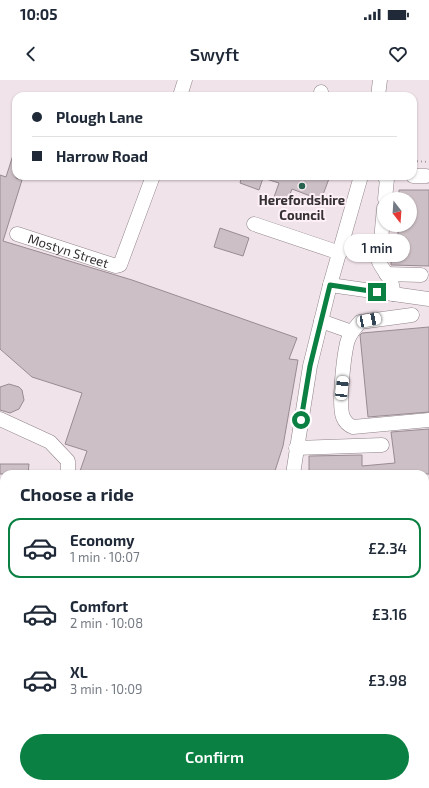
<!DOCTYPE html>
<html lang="en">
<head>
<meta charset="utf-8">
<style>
	:root { --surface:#fff; --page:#f6f6f7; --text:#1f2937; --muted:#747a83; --line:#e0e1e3; --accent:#0b8043 }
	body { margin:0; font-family:"Exo 2",sans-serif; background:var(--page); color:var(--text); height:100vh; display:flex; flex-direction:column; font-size:15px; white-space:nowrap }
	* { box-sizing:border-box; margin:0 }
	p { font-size:13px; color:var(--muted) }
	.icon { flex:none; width:22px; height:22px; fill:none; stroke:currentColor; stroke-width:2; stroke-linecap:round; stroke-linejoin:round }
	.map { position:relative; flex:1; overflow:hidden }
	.drawer { position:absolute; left:0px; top:390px; width:429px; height:318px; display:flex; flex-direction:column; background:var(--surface); border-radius:12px 12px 0 0; box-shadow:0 1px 3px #0004 }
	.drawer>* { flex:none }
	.guide { position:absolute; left:12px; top:12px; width:405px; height:88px; border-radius:12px; box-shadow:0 1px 3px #0004; display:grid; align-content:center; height:88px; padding:0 20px; background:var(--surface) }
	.needle { width:26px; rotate:163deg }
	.fabs { position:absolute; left:377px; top:112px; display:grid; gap:8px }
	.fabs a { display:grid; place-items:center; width:40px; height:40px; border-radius:50%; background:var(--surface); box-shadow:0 1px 3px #0004; font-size:20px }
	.end { position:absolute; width:18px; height:18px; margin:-9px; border:5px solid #0b8043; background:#fff; box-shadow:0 0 0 2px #fff }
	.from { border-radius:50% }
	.bubble { position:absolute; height:28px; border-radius:14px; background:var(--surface); box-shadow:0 1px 3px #0004; font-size:13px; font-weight:600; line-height:28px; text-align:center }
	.car { position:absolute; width:12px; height:24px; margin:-12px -6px; border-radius:5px; box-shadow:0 0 3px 1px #0007; background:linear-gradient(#fff 24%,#345 0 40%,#fff 0 76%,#345 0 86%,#fff 0) }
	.guide b { display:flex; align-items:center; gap:14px; height:38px; font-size:15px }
	.guide b+b { border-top:1px solid var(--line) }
	.guide i { width:10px; height:10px; background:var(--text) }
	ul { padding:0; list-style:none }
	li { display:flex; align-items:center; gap:12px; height:60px; margin:0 8px 6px; padding:0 12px; border:2px solid transparent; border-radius:12px }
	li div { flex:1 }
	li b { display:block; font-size:15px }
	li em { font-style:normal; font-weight:600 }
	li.on { border-color:var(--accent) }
	li>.icon { width:36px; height:36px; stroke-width:1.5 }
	h2 { padding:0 20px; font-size:18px; line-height:48px }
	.cta { display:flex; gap:8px; margin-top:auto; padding:8px 20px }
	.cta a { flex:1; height:46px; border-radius:24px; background:var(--accent); color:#fff; font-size:16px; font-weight:600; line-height:46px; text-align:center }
	.status { display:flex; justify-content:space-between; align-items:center; height:28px; padding:0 20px; background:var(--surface); direction:ltr }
	.status svg { height:11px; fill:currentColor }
	header { display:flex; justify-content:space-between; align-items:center; height:52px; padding:0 20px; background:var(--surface); font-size:18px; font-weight:600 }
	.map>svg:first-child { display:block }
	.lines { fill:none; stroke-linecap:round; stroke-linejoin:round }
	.stream { stroke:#cf8fb0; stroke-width:3.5 }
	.building { fill:#ccbfc5; stroke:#988c92 }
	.minor-casing { stroke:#8f8389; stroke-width:15 }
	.path { stroke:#a59ba0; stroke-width:2; stroke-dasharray:1 3; stroke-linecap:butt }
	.minor { stroke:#fff; stroke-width:14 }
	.route { stroke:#0b8043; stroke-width:5 }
	.poi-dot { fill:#27634e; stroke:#fef0f7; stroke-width:1.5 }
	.labels { text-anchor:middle; stroke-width:4; stroke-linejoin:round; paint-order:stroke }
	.poi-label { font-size:13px; font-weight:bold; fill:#353032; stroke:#fef0f7 }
	.street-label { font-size:13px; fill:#353032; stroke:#fef0f7 }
</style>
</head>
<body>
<div class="status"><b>10:05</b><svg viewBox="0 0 49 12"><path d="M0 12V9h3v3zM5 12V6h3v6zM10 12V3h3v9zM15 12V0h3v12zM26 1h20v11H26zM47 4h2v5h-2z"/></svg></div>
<header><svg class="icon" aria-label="back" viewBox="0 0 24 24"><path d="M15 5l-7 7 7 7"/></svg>Swyft<svg class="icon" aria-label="heart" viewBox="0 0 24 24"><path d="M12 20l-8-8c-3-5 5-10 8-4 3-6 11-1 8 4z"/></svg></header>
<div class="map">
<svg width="429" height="708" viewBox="0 0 429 708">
	<rect width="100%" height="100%" fill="#f1e3ea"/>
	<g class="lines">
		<path class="stream" d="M 425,455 L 429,455"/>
	</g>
	<path class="building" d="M 14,72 L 16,72 L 16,98 L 22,100 L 3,161 L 132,200 L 297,258 L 289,279 L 298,280 L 283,366 L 274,394 L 79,394 L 87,371 L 65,364 L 82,313 L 32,297 L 0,269 L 0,95 L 6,97 Z
		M 242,96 L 330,96 L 321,120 L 292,109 L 287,122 L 274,117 L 279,103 L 263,98 L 259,110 L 240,103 Z
		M 399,110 L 429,110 L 429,186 L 391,185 L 391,158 L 398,158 L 398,145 L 410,145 L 410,119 L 399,119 Z
		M 220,148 L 249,158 L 243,176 L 214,167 Z
		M 429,247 L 429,332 L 368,337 L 360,255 L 362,253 Z
		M 9,304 L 19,307 L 22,310 L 24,320 L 19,329 L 10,333 L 0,330 L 0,307 Z
		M 429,349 L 429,394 L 309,394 L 309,376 L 362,375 L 362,386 L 395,383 L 391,352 Z
		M 0,384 L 29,384 L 28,394 L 0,394 Z"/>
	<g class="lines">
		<g class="minor-casing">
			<g id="minor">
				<path d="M 321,12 L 322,16"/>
				<path d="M 180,16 L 185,0"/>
				<path d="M 378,16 L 380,0"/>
				<path d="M 413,96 L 426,96"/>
				<path d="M 385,119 L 387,99 L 384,96 L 388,96"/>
				<path d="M 384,128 L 379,182 C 385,194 394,200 393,214"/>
				<path d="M 254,144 L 340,173"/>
				<path id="s1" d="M 17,154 L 116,186 L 120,185 L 153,96"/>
				<path d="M 386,194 L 421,195"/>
				<path d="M 330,205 L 429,219"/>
				<path d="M 412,235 L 360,242 C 355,248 349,254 347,263 C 344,276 338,325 343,337 C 345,342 348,345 353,347 L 429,340"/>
				<path d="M 321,241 L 352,252"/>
				<path d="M 0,339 L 50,362 L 68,381 L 68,394"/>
				<path d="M 296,368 L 382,365"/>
				<path d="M 293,394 L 310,286 L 330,205 L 361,96"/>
				<path d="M 425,408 L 429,408"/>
				<path d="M 0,544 L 4,544"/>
				<path d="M 0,563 L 4,569"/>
				<path d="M 425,653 L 429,656"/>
				<path d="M 0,698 L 4,699"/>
				<path d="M 25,704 L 41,708"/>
				<path d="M 282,704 L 292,708"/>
				<path d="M 210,708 L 219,704"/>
			</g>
		</g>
		<path class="path" d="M 413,81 L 429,82
			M 425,464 L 429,464
			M 360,704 L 360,708"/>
		<use href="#minor" class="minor"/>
	</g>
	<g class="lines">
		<path class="route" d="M 301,340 L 310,286 L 330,205 L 377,212"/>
	</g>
	<circle class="poi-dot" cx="302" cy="106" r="4"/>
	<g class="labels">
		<g class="poi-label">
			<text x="302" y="125">Herefordshire<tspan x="302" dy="15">Council</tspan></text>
		</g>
		<g class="street-label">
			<text dy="5" stroke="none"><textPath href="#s1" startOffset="54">Mostyn Street</textPath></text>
		</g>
	</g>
</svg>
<div class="fabs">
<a><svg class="needle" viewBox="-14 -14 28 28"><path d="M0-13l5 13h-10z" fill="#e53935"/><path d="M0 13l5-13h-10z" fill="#747a83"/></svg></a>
</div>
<i class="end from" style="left:301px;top:340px"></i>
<i class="end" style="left:377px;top:212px"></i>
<div class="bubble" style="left:344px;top:154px;width:66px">1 min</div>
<i class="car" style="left:369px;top:240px;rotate:79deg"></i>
<i class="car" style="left:342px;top:308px;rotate:7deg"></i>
<div class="guide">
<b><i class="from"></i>Plough Lane</b>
<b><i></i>Harrow Road</b>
</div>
<section class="drawer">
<h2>Choose a ride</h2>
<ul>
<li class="on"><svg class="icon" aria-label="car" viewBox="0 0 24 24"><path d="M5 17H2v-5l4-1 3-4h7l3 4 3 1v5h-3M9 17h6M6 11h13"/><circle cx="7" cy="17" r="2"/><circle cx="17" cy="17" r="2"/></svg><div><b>Economy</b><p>1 min · 10:07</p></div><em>£2.34</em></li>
<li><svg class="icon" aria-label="car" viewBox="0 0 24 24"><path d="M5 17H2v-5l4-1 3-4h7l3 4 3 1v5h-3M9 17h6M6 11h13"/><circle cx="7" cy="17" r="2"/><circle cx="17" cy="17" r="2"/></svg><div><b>Comfort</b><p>2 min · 10:08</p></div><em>£3.16</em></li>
<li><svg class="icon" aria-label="car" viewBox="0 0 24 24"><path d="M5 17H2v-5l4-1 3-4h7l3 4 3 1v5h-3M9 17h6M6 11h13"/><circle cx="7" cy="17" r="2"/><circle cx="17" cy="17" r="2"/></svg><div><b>XL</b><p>3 min · 10:09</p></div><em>£3.98</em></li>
</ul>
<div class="cta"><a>Confirm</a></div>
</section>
</div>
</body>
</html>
